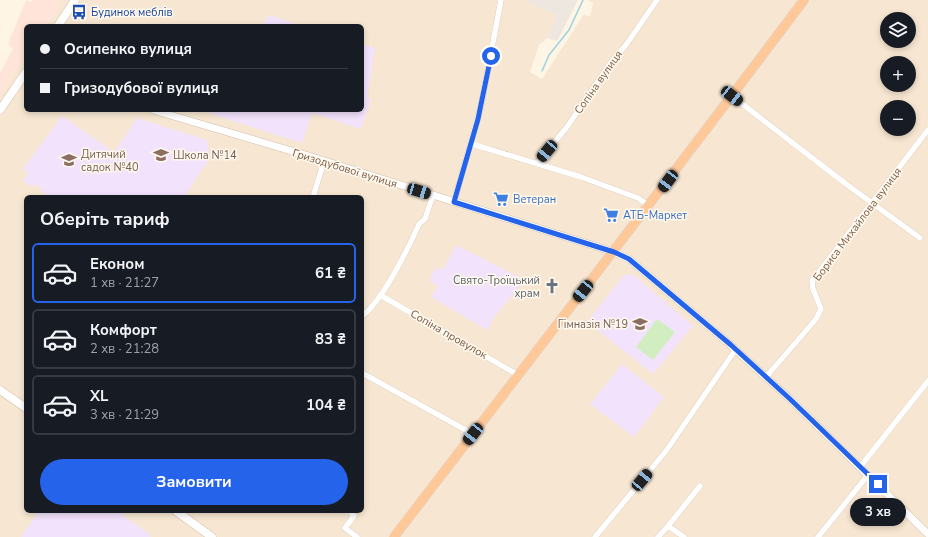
<!DOCTYPE html>
<html lang="uk">
<head>
<meta charset="utf-8">
<style>
	:root { --surface:#171b24; --page:#242831; --text:#f1f3f6; --muted:#9ea1a6; --line:#363941; --accent:#2563eb }
	body { margin:0; font-family:"Nunito Sans",sans-serif; background:var(--page); color:var(--text); height:100vh; display:flex; flex-direction:column; font-size:15px; white-space:nowrap }
	* { box-sizing:border-box; margin:0 }
	p { font-size:13px; color:var(--muted) }
	.icon { flex:none; width:22px; height:22px; fill:none; stroke:currentColor; stroke-width:2; stroke-linecap:round; stroke-linejoin:round }
	.map { position:relative; flex:1; overflow:hidden }
	.details { position:absolute; left:24px; top:195px; width:340px; height:318px; display:flex; flex-direction:column; background:var(--surface); border-radius:6px; box-shadow:0 2px 6px #0003 }
	.details>* { flex:none }
	.guide { position:absolute; left:24px; top:24px; width:340px; height:88px; border-radius:6px; box-shadow:0 2px 6px #0003; display:grid; align-content:center; height:88px; padding:0 16px; background:var(--surface) }
	.buttons { position:absolute; left:880px; top:12px; display:grid; gap:8px }
	.buttons a { display:grid; place-items:center; width:36px; height:36px; border-radius:50%; background:var(--surface); box-shadow:0 2px 6px #0003; font-size:20px }
	.end { position:absolute; width:18px; height:18px; margin:-9px; border:5px solid #2563eb; background:#fff; box-shadow:0 0 0 2px #fff }
	.from { border-radius:50% }
	.bubble { position:absolute; height:28px; border-radius:14px; background:var(--surface); box-shadow:0 2px 6px #0003; font-size:13px; font-weight:700; line-height:28px; text-align:center }
	.car { position:absolute; width:12px; height:24px; margin:-12px -6px; border-radius:5px; box-shadow:0 0 3px 1px #0007; background:linear-gradient(#222 24%,#8ab4d8 0 40%,#222 0 76%,#8ab4d8 0 86%,#222 0) }
	.guide b { display:flex; align-items:center; gap:14px; height:38px; font-size:15px }
	.guide b+b { border-top:1px solid var(--line) }
	.guide i { width:10px; height:10px; background:var(--text) }
	ul { padding:0; list-style:none }
	li { display:flex; align-items:center; gap:12px; height:60px; margin:0 8px 6px; padding:0 8px; border:2px solid var(--line); border-radius:6px }
	li div { flex:1 }
	li b { display:block; font-size:15px }
	li em { font-style:normal; font-weight:700 }
	li.current { border-color:var(--accent) }
	li>.icon { width:36px; height:36px; stroke-width:1.5 }
	h2 { padding:0 16px; font-size:18px; line-height:48px }
	.action { display:flex; gap:8px; margin-top:auto; padding:8px 16px }
	.action a { flex:1; height:46px; border-radius:24px; background:var(--accent); color:#fff; font-size:16px; font-weight:700; line-height:46px; text-align:center }
	.map>svg:first-child { display:block }
	.residential { fill:#f7e7d2; fill-rule:evenodd }
	.commercial { fill:#ffe5d9 }
	.industrial { fill:#eee7df }
	.education { fill:#f2e2fb }
	.green { fill:#d2eec1 }
	.lines { fill:none; stroke-linecap:round; stroke-linejoin:round }
	.stream { stroke:#9cd2de; stroke-width:1.5 }
	.minor-casing { stroke:#d2bda9; stroke-width:6 }
	.tertiary-casing { stroke:#d2bda9; stroke-width:8 }
	.secondary-casing { stroke:#d8bfa9; stroke-width:9 }
	.trunk-casing { stroke:#ddd4cf; stroke-width:10 }
	.minor { stroke:#fff; stroke-width:5.5 }
	.tertiary { stroke:#fff; stroke-width:7 }
	.secondary { stroke:#fff; stroke-width:8 }
	.trunk { stroke:#ffc899; stroke-width:9 }
	.route { stroke:#2563eb; stroke-width:5 }
	.labels { text-anchor:middle; stroke-width:3; stroke-linejoin:round; paint-order:stroke }
	.transit-label { font-size:11px; fill:#164399; stroke:#fff9ee; text-anchor:start }
	.street-label { font-size:11px; fill:#7b5b47; stroke:#fff9ee }
	.education-label { font-size:11px; fill:#785e54; stroke:#fff9ee; text-anchor:start }
	.shop-label { font-size:11px; fill:#366cbe; stroke:#fff9ee; text-anchor:start }
	.worship-label { font-size:11px; fill:#5b616d; stroke:#fff9ee; text-anchor:end }
</style>
</head>
<body>
<div class="map">
<svg width="928" height="537" viewBox="0 0 928 537">
	<rect width="100%" height="100%" fill="#fff5e5"/>
	<path class="residential" d="M 63,0 L 523,0 L 557,15 L 547,38 L 539,45 L 530,72 L 542,79 L 584,14 L 590,17 L 593,3 L 588,0 L 928,0 L 928,537 L 0,537 L 0,95 L 26,56 L 26,110 L 362,110 L 362,26 L 46,26 ZM 887,19 L 909,19 L 909,41 L 887,41 ZM 887,63 L 909,63 L 909,85 L 887,85 ZM 887,107 L 909,107 L 909,129 L 887,129 ZM 26,197 L 362,197 L 362,511 L 26,511 Z"/>
	<path class="commercial" d="M 26,0 L 32,2 L 33,0 L 63,0 L 46,26 L 26,26 L 26,56 L 0,95 L 0,73 L 13,49 L 8,44 Z"/>
	<path class="industrial" d="M 523,0 L 578,0 L 557,41 L 547,38 L 557,15 Z"/>
	<path class="education" d="M 269,15 L 302,26 L 262,26 Z
		M 362,44 L 375,48 L 367,98 L 371,100 L 361,129 L 312,113 L 302,143 L 211,114 L 212,110 L 362,110 Z
		M 62,116 L 114,152 L 137,118 L 207,140 L 210,158 L 184,197 L 50,197 L 40,190 L 41,188 L 35,184 L 32,187 L 23,181 L 28,173 L 23,169 Z
		M 456,245 L 525,280 L 494,317 L 487,330 L 431,297 L 438,286 L 429,280 L 436,267 L 443,270 Z
		M 624,275 L 634,275 L 693,326 L 653,374 L 587,322 Z
		M 622,364 L 664,397 L 634,437 L 590,404 Z
		M 39,511 L 120,511 L 123,513 L 122,515 L 151,535 L 150,537 L 21,537 Z"/>
	<path class="green" d="M 657,319 L 675,332 L 653,360 L 636,347 Z"/>
	<g class="lines">
		<path class="stream" d="M 542,71 L 549,55 L 569,30 L 583,0"/>
		<g class="minor-casing">
			<path id="minor" d="M 732,96 L 846,184 L 920,238
				M 472,144 L 581,177 L 638,198 L 649,206
				M 537,163 L 567,127 L 611,62 L 626,45 L 657,0
				M 313,197 L 324,161
				M 454,202 L 481,106 L 501,0
				M 380,295 L 518,375
				M 362,316 C 382,302 409,247 419,224 L 425,219 L 433,195
				M 362,373 L 473,434
				M 766,377 L 816,319 L 821,309 L 813,289 L 812,281 L 928,130
				M 860,467 L 928,381
				M 350,511 L 354,516 L 345,528 L 357,537
				M 668,526 L 700,486
				M 595,537 L 666,451 L 736,349
				M 658,537 L 668,526 L 684,537
				M 818,537 L 868,475"/>
		</g>
		<g class="tertiary-casing">
			<path id="tertiary" d="M 153,110 L 312,157 L 614,252 L 629,259 L 726,341 L 790,399 L 928,534"/>
		</g>
		<g class="secondary-casing">
			<path id="secondary" d="M 58,26 L 75,0
				M 0,110 L 26,72
				M 0,390 L 26,408
				M 176,511 L 212,537"/>
		</g>
		<g class="trunk-casing">
			<path id="trunk" d="M 394,537 C 531,358 669,180 804,0"/>
		</g>
		<use href="#minor" class="minor"/>
		<use href="#tertiary" class="tertiary"/>
		<use href="#secondary" class="secondary"/>
		<use href="#trunk" class="trunk"/>
	</g>
	<g class="lines">
		<path class="route" d="M 491,56 L 478,119 L 454,202 L 614,252 L 629,259 L 731,345 L 790,399 L 878,484"/>
	</g>
	<defs>
		<g id="bus-bare" transform="scale(1.2)"><path d="M-5-6H5V4H4V6H2V4H-2V6H-4V4H-5ZM-3.5-4V0h7V-4ZM-3.5 1.2v1.5H-2V1.2ZM2 1.2v1.5H3.5V1.2Z" fill="#1a4fb4" stroke="#fff9ee" stroke-width="2.5" paint-order="stroke"/></g>
		<g id="school-bare" transform="scale(1.2)"><path d="M0-5L7-2L0 1L-7-2ZM-4 1L0 2.5L4 1V4Q0 6-4 4Z" fill="#8d6e63" stroke="#fff9ee" stroke-width="2.5" paint-order="stroke"/></g>
		<g id="supermarket-bare" transform="scale(1.2)"><path d="M-6-5.5h2.5l.6 2H6L4.5 2H-2.5L-4.4-4H-6ZM-1.5 3.2a1.3 1.3 0 1 0 .1 0ZM3 3.2a1.3 1.3 0 1 0 .1 0Z" fill="#3f7fe0" stroke="#fff9ee" stroke-width="2.5" paint-order="stroke"/></g>
		<g id="church-bare" transform="scale(1.2)"><path d="M-1.2-6h2.4v3.5h3.3v2.4h-3.3V6h-2.4V-.1h-3.3v-2.4h3.3Z" fill="#6b7280" stroke="#fff9ee" stroke-width="2.5" paint-order="stroke"/></g>
	</defs>
	<g fill-rule="evenodd">
		<use href="#bus-bare" x="79" y="12"/>
		<use href="#school-bare" x="161" y="155"/>
		<use href="#school-bare" x="69" y="160"/>
		<use href="#supermarket-bare" x="501" y="199"/>
		<use href="#supermarket-bare" x="611" y="215"/>
		<use href="#church-bare" x="552" y="286"/>
		<use href="#school-bare" x="640" y="324"/>
	</g>
	<g class="labels">
		<g class="transit-label">
			<text x="91" y="16">Будинок меблів</text>
		</g>
		<g class="street-label">
			<text transform="translate(598 82) rotate(-55)" y="4">Сопіна вулиця</text>
			<text transform="translate(345 168) rotate(17)" y="4">Гризодубової вулиця</text>
			<text transform="translate(857 224) rotate(-53)" y="4">Бориса Михайлова вулиця</text>
			<text transform="translate(449 334) rotate(30)" y="4">Сопіна провулок</text>
		</g>
		<g class="education-label">
			<text x="81" y="158">Дитячий<tspan x="81" dy="13">садок №40</tspan></text>
			<text x="173" y="159">Школа №14</text>
			<text x="628" y="328" text-anchor="end">Гімназія №19</text>
		</g>
		<g class="shop-label">
			<text x="513" y="203">Ветеран</text>
			<text x="623" y="219">АТБ-Маркет</text>
		</g>
		<g class="worship-label">
			<text x="540" y="284">Свято-Троїцький<tspan x="540" dy="13">храм</tspan></text>
		</g>
	</g>
</svg>
<div class="buttons">
<a><svg class="icon" aria-label="layers" viewBox="0 0 24 24"><path d="M12 4l9 5-9 5-9-5zM3 14l9 5 9-5"/></svg></a>
<a>+</a>
<a>−</a>
</div>
<i class="end from" style="left:491px;top:56px"></i>
<i class="end" style="left:878px;top:484px"></i>
<div class="bubble" style="left:850px;top:498px;width:56px">3 хв</div>
<i class="car" style="left:732px;top:96px;rotate:128deg"></i>
<i class="car" style="left:547px;top:151px;rotate:220deg"></i>
<i class="car" style="left:668px;top:181px;rotate:217deg"></i>
<i class="car" style="left:419px;top:191px;rotate:107deg"></i>
<i class="car" style="left:583px;top:291px;rotate:219deg"></i>
<i class="car" style="left:473px;top:434px;rotate:218deg"></i>
<i class="car" style="left:642px;top:480px;rotate:40deg"></i>
<div class="guide">
<b><i class="from"></i>Осипенко вулиця</b>
<b><i></i>Гризодубової вулиця</b>
</div>
<section class="details">
<h2>Оберіть тариф</h2>
<ul>
<li class="current"><svg class="icon" aria-label="car" viewBox="0 0 24 24"><path d="M5 17H2v-5l4-1 3-4h7l3 4 3 1v5h-3M9 17h6M6 11h13"/><circle cx="7" cy="17" r="2"/><circle cx="17" cy="17" r="2"/></svg><div><b>Економ</b><p>1 хв · 21:27</p></div><em>61 ₴</em></li>
<li><svg class="icon" aria-label="car" viewBox="0 0 24 24"><path d="M5 17H2v-5l4-1 3-4h7l3 4 3 1v5h-3M9 17h6M6 11h13"/><circle cx="7" cy="17" r="2"/><circle cx="17" cy="17" r="2"/></svg><div><b>Комфорт</b><p>2 хв · 21:28</p></div><em>83 ₴</em></li>
<li><svg class="icon" aria-label="car" viewBox="0 0 24 24"><path d="M5 17H2v-5l4-1 3-4h7l3 4 3 1v5h-3M9 17h6M6 11h13"/><circle cx="7" cy="17" r="2"/><circle cx="17" cy="17" r="2"/></svg><div><b>XL</b><p>3 хв · 21:29</p></div><em>104 ₴</em></li>
</ul>
<div class="action"><a>Замовити</a></div>
</section>
</div>
</body>
</html>
